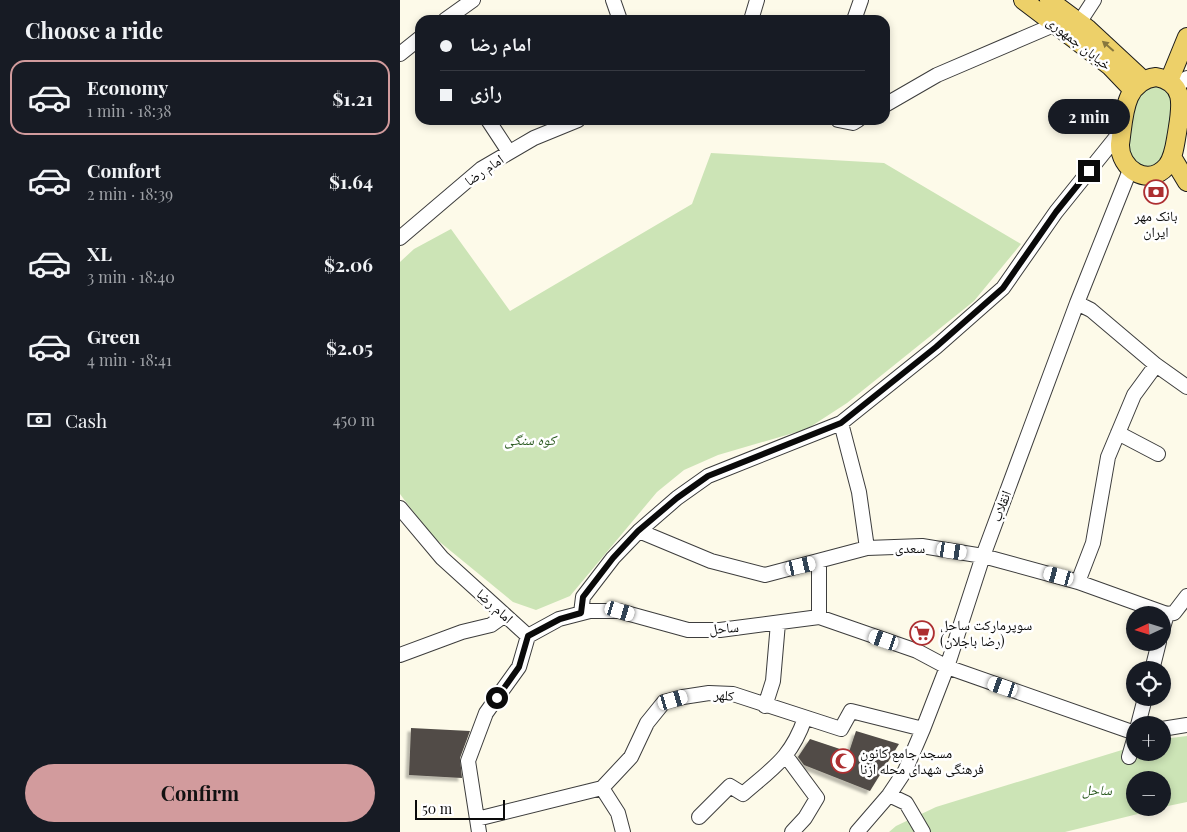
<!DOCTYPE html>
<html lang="en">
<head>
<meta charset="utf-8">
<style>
	:root { --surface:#171b24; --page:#242831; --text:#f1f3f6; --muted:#9ea1a6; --line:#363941; --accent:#d29b9d }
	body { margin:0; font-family:"Playfair Display","Noto Naskh Arabic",serif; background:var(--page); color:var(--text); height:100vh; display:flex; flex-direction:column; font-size:19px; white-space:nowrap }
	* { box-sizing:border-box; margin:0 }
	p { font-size:16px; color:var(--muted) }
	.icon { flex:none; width:28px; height:28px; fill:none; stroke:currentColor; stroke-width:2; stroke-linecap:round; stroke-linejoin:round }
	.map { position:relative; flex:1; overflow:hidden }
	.panel { display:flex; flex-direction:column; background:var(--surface); width:400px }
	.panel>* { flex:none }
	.top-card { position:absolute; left:15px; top:15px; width:475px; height:110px; border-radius:15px; box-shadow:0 2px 8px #0003; display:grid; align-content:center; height:110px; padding:0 25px; background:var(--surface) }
	.needle { width:32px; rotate:266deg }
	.fabs { position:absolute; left:726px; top:606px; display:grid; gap:10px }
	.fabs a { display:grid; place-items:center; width:45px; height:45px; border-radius:50%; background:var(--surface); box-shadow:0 2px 8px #0003; font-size:25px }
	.scale { position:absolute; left:15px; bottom:12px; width:90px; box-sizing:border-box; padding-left:5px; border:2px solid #0a0a0a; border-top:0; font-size:14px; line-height:18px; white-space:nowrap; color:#0a0a0a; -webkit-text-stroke:4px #fff; paint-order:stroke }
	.end { position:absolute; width:22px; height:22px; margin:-11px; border:6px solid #0a0a0a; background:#fff; box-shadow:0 0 0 2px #fff }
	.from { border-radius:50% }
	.bubble { position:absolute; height:35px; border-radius:18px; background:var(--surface); box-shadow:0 2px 8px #0003; font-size:16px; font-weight:700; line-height:35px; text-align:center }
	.car { position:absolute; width:15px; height:30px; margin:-15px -8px; border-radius:6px; box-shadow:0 0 4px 1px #0007; background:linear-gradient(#fff 24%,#345 0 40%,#fff 0 76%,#345 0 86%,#fff 0) }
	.top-card b { display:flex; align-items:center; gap:18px; height:48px; font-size:19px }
	.top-card b+b { border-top:1px solid var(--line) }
	.top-card i { width:12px; height:12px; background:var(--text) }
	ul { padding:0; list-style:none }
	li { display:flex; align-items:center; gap:15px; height:75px; margin:0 10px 8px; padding:0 15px; border:2px solid transparent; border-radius:15px }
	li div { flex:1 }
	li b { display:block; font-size:19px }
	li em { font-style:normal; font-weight:700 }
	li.selected { border-color:var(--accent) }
	li>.icon { width:45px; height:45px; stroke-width:1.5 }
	h2 { padding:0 25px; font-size:22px; line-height:60px }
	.pay { display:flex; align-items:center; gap:12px; height:55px; padding:0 25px; font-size:19px }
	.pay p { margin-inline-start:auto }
	.action { display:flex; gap:10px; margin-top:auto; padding:10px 25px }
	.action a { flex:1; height:58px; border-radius:30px; background:var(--accent); color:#111; font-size:20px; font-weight:700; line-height:58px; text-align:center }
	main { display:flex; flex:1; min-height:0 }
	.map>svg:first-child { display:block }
	.green { fill:#cce4b6 }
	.building { fill:#514c47; filter:url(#shadow) }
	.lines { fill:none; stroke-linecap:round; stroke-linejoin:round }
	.minor-casing { stroke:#3d3d3d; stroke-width:16 }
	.major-casing { stroke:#1b1b1b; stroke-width:20 }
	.minor { stroke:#fff; stroke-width:14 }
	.major { stroke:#edd069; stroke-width:18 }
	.oneway { fill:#87773e }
	.route { stroke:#0a0a0a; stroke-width:6 }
	.labels { text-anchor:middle; stroke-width:5; stroke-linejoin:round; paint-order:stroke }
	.street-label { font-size:14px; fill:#0a0a0a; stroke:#fff }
	.poi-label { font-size:14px; fill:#0a0a0a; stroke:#fff; text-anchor:start }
	.park-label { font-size:14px; font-style:italic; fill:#2b5b21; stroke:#fff }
</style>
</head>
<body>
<main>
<section class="panel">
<h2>Choose a ride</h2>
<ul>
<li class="selected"><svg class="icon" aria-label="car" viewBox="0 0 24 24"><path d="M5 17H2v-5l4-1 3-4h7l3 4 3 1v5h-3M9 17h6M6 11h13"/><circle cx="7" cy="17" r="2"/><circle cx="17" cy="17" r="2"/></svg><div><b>Economy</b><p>1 min · 18:38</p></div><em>$1.21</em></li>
<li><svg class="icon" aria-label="car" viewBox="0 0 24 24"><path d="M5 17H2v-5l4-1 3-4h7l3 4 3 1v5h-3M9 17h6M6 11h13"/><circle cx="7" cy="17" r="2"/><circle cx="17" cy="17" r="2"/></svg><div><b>Comfort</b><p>2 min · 18:39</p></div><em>$1.64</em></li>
<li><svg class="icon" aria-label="car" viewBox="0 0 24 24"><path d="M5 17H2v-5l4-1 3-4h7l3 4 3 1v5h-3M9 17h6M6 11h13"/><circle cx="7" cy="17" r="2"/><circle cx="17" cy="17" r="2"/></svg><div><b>XL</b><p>3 min · 18:40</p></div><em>$2.06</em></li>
<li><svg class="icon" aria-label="car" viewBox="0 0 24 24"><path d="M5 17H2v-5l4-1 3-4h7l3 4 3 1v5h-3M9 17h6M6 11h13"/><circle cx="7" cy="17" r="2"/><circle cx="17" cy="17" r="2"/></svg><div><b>Green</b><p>4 min · 18:41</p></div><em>$2.05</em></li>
</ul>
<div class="pay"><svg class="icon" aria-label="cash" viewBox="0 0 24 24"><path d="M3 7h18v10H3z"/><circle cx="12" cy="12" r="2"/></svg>Cash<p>450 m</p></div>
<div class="action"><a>Confirm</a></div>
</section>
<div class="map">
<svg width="787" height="832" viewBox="0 0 787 832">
	<defs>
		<filter id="shadow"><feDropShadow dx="-3.5" dy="3.5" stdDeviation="1" flood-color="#0004"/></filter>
	</defs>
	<rect width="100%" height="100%" fill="#fdfae9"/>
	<path class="green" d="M 761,85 L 774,96 L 767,152 L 757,166 L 740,168 L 726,151 L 734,101 L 739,90 Z
		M 311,153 L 484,163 L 621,244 L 574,301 L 447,403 L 407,429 L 318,455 L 284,470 L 257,492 L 170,596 L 136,610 L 113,602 L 30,534 L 0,494 L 0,262 L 14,249 L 51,229 L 110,311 L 292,204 Z
		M 787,736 L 787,802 L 763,807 L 762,780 L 735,780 L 735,808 L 762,808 L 665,832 L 489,832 L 496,826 L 536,807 L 735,746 L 735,752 L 762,752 L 763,739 Z"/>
	<path class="building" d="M 11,728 L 70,731 L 60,758 L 62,778 L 9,775 Z
		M 456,731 L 499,744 L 470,791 L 404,765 L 398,757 L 410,739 L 449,752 Z"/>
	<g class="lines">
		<g class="minor-casing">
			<path id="minor" d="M 213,0 L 220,20
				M 45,20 L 73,0
				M 351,20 L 357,0
				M 454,20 L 461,0
				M 679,23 L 694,0
				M 0,54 L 20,38
				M 776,87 L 787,78
				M 485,105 L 537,75 L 656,24
				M 88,120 L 109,152
				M 438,120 L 453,123 L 458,120
				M 0,238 L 81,169 L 134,138 L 178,120
				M 677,303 L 691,310 L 756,365 L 787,387
				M 718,433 L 758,454
				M 0,508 L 42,558 L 128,636 L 119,667 L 86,713 L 68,761 L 79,832
				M 239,531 L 311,561 L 365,575 L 467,548 L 459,492 L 441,423
				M 467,548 L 522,546 L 583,556 L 678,582 L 767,614 L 774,613 L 787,596
				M 419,562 L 419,617
				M 678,582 L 693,543 L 708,457 L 734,395 L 756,365
				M 181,613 L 183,597 L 213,558 L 239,531 L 277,498 L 308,476 L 441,423 L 536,347 L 603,288 L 656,212 L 722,130
				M 762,631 L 767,614
				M 128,636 L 159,619 L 190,611 L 219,611 L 288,630 L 320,630 L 419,617 L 517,651 L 547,667 L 735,733
				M 0,655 L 62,632 L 91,625 L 105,615
				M 752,670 L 759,642
				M 365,706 L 373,681 L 378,623
				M 738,725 L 745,698
				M 762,729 L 787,725
				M 386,756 L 417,798 L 405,818 L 392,832
				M 729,757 L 735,736
				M 202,788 L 231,757 L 247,723 L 264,702 L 283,697 L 309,693 L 333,694 L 441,729 L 451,711 L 523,729
				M 202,788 L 218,813 L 223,832
				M 489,795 L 506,803 L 523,832
				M 299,817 L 330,786 L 343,794 C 374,767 391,758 405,718
				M 77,819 L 202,788
				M 457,832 L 489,795 L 505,771 L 523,729 L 547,667 L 583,556 L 677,303 L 730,170"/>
		</g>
		<g class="major-casing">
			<path id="major" d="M 623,0 L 710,66 L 732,89
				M 649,0 L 688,29 L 743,80
				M 756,77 C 787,83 781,108 777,133 C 775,144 774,157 767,166 C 748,188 719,169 720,144 C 724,118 723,81 756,77 Z
				M 769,81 L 787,37
				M 772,157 L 787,182"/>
		</g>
		<use href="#minor" class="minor"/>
		<use href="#major" class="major"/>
	</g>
	<defs><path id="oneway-solid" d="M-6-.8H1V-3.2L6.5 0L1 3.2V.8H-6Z" transform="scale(1.25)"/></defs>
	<use class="oneway" href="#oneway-solid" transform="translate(708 46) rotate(-139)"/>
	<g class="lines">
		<path class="route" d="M 97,698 L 119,667 L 128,636 L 160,619 L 181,613 L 183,597 L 213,558 L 238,531 L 277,498 L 308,476 L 441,423 L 536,347 L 603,288 L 656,212 L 689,171"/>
	</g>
	<defs>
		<g id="bank-ring" transform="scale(1.25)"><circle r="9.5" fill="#fff" stroke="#ad2f31" stroke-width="1.5"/><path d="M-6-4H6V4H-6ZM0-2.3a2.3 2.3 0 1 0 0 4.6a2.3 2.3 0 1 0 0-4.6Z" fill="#ad2f31"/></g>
		<g id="supermarket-ring" transform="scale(1.25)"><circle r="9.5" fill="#fff" stroke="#ad2f31" stroke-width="1.5"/><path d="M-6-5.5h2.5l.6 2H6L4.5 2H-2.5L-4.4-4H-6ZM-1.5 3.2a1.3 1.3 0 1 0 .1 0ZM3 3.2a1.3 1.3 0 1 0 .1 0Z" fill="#ad2f31"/></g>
		<g id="mosque-ring" transform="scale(1.25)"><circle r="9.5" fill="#fff" stroke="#ad2f31" stroke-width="1.5"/><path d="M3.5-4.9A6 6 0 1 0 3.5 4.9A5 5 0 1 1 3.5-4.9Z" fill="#ad2f31"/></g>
	</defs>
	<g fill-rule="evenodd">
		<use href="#bank-ring" x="756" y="192"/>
		<use href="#supermarket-ring" x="522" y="633"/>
		<use href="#mosque-ring" x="443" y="761"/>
	</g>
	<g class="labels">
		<g class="street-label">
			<text transform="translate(679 43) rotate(38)" y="5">خیابان جمهوری</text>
			<text transform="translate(84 170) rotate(-35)" y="5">امام رضا</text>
			<text transform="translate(601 506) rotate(-69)" y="5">انقلاب</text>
			<text x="510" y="553">سعدی</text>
			<text transform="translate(95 606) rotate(42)" y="5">امام رضا</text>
			<text transform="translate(324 628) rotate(-4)" y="5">ساحل</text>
			<text transform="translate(324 695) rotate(6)" y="5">کلهر</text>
		</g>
		<g class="poi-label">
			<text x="756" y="221" text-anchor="middle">بانک مهر<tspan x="756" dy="16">ایران</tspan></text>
			<text x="540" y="630">سوپرمارکت ساحل<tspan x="540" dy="16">(رضا باجلان)</tspan></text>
			<text x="460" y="758">مسجد جامع کانون<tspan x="460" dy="16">فرهنگی شهدای محله ازنا</tspan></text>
		</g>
		<g class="park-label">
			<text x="130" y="445">کوه سنگی</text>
			<text x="697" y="795">ساحل</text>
		</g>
	</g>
</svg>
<div class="fabs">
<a><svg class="needle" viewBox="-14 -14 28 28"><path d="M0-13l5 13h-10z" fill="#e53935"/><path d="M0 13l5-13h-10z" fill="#9ea1a6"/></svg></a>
<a><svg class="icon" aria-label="locate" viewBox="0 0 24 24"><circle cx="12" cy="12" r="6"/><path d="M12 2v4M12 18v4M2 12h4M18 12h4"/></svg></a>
<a>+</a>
<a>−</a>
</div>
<div class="scale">50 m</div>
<i class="end from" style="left:97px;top:698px"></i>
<i class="end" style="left:689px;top:171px"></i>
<div class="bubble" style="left:648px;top:99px;width:82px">2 min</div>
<i class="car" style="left:552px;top:551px;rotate:99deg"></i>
<i class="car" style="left:401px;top:566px;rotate:77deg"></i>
<i class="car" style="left:659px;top:576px;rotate:285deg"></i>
<i class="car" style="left:220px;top:611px;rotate:107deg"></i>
<i class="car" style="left:484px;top:640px;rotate:289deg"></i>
<i class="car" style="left:603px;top:687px;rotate:289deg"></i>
<i class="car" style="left:273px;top:700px;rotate:74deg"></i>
<div class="top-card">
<b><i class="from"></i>امام رضا</b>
<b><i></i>رازی</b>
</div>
</div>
</main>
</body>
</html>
